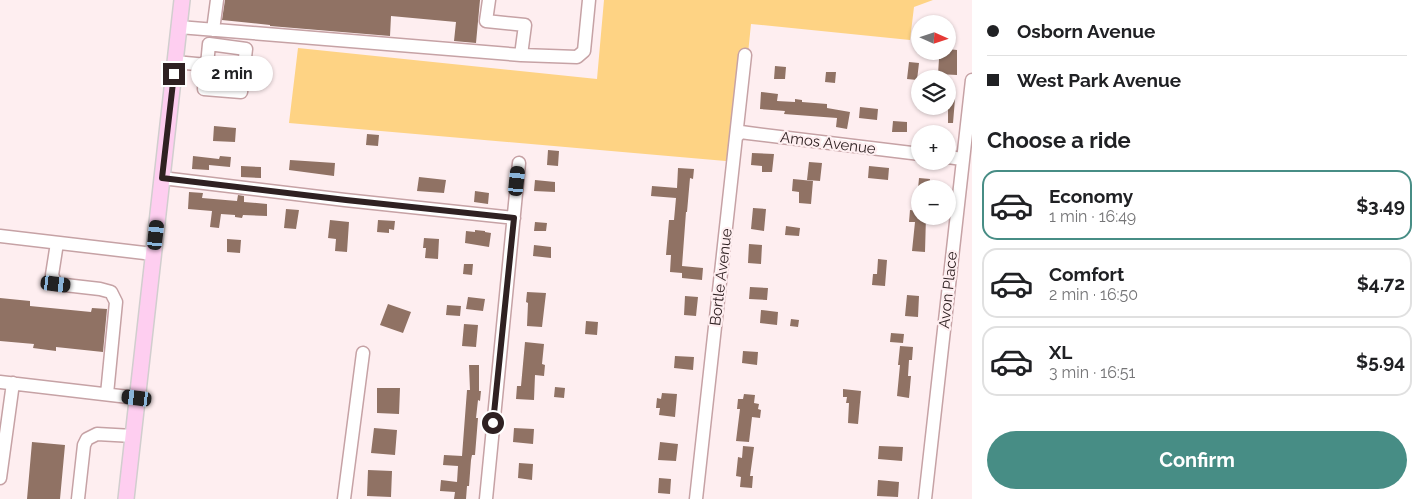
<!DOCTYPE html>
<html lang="en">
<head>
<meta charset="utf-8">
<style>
	:root { --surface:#fff; --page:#f2f2f2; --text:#202124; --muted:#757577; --line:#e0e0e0; --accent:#478d85 }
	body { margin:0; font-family:Raleway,sans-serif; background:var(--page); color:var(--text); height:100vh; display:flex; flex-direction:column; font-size:19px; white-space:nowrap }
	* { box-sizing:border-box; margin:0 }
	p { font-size:16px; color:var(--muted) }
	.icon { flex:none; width:28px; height:28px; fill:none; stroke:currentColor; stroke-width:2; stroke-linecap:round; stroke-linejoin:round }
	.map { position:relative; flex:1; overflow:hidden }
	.drawer { display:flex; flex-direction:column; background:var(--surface); width:450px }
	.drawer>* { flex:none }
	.top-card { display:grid; align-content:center; height:110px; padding:0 15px; background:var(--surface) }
	.needle { width:32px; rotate:93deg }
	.fabs { position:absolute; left:911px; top:15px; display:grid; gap:10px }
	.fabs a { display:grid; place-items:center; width:45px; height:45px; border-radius:50%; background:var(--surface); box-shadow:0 1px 4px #0004; font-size:25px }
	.end { position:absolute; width:22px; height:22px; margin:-11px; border:6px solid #2f2122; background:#fff; box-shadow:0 0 0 2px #fff }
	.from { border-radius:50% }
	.bubble { position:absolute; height:35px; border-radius:18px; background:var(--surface); box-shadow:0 1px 4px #0004; font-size:16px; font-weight:700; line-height:35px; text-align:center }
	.car { position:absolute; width:15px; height:30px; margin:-15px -8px; border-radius:6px; box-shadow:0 0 4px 1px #0007; background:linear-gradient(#222 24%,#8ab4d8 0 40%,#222 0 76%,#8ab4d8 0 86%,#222 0) }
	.top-card b { display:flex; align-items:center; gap:18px; height:48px; font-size:19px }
	.top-card b+b { border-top:1px solid var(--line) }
	.top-card i { width:12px; height:12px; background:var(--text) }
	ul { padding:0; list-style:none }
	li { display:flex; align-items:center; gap:15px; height:70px; margin:0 10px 8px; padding:0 5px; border:2px solid var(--line); border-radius:15px }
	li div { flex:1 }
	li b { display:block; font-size:19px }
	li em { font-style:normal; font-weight:700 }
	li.active { border-color:var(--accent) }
	li>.icon { width:45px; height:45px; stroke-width:1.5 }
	h2 { padding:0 15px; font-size:22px; line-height:60px }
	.cta { display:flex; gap:10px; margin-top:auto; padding:10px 15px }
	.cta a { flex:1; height:58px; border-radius:30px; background:var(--accent); color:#fff; font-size:20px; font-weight:700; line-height:58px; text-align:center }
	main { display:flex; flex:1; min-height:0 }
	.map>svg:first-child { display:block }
	.green { fill:#fed384 }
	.building { fill:#907264 }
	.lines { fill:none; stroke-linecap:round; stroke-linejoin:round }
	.minor-casing { stroke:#c6a2a5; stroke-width:15 }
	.major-casing { stroke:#d1cece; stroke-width:18 }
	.minor { stroke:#fff; stroke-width:12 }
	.major { stroke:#fecef0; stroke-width:15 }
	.route { stroke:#2f2122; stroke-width:6 }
	.labels { text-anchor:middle; stroke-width:4.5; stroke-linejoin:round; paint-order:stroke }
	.street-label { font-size:15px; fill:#2f2122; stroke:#feeef0 }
</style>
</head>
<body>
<main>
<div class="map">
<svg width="972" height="499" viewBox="0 0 972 499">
	<rect width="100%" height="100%" fill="#feeef0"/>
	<path class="green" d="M 604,0 L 933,0 L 914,7 L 910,40 L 751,24 L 737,162 L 289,123 L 298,48 L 597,79 Z"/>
	<path class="building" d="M 225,0 L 480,0 L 476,43 L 454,41 L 456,22 L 391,16 L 390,36 L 270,26 L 270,25 L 222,20 Z
		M 948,49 L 957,50 L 957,75 L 938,74 L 939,59 L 941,59 L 942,51 L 948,51 Z
		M 223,56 L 237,57 L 234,83 L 221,82 Z
		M 909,62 L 919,63 L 917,80 L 907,79 Z
		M 775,66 L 786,67 L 785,79 L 774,79 Z
		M 826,72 L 836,72 L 835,83 L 825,82 Z
		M 761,92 L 778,94 L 777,101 L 795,102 L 795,99 L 802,100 L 802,102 L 827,104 L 827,108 L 850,112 L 847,129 L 836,127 L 837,118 L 784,114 L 785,111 L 760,109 Z
		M 948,98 L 955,99 L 953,123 L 948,123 Z
		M 860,107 L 878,109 L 877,120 L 859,118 Z
		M 893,121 L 907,122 L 907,132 L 892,132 Z
		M 214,126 L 236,128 L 235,142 L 213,141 Z
		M 367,134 L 379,135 L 378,146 L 366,145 Z
		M 548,150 L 559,151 L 558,166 L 547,165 Z
		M 752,153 L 774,154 L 772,172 L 762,172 L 762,166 L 751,165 Z
		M 193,156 L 219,159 L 220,156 L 231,157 L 230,167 L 209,165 L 209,170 L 192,169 Z
		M 290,160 L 335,163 L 334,176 L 289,170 Z
		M 809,162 L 822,163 L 820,181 L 807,180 Z
		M 241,166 L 261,167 L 261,178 L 241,177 Z
		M 869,166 L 889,168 L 888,180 L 868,178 Z
		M 678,168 L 694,169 L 693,179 L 690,178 L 687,212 L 686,212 L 682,266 L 703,268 L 702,280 L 682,278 L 682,273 L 670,272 L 671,255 L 666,255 L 669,220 L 674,220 L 676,198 L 651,196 L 652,186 L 677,188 Z
		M 419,177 L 446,180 L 444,193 L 417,191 Z
		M 919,178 L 930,179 L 929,189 L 918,189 Z
		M 793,179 L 813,181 L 811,204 L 799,203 L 799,192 L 792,191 Z
		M 535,180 L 555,182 L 555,192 L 534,191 Z
		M 475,191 L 489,193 L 488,204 L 474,202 Z
		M 189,192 L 203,193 L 202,198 L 237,201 L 238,195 L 244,196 L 244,202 L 267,204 L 267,216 L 243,215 L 242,218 L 235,217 L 235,215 L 221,214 L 219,228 L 210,227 L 212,211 L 188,209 Z
		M 753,208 L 766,209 L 764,231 L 751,229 Z
		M 286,209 L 299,210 L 296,229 L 284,228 Z
		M 910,210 L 920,211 L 920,216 L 926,216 L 925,252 L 912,251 L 915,222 L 909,222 Z
		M 330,220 L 349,222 L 347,252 L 335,251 L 336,239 L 328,238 Z
		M 378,220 L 395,221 L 394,230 L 389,229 L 389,233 L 377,232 Z
		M 535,222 L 547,223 L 546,231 L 534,231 Z
		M 786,226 L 800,228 L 799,236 L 785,235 Z
		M 475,230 L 485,231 L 485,232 L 491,233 L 489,247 L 465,243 L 466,231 L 475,232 Z
		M 424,238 L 439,239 L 438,259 L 425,258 L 426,248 L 423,248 Z
		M 227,239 L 241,240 L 240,253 L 227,252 Z
		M 749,244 L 762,245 L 761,264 L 748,263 Z
		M 534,245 L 551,247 L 551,258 L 533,256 Z
		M 878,259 L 887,260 L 885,286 L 872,285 L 873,274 L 877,274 Z
		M 464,264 L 473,264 L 472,275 L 463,274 Z
		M 750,287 L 768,288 L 767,300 L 749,299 Z
		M 527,292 L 546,293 L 542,327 L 527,326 L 528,303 L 526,302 Z
		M 907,295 L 919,296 L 918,317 L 905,316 Z
		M 685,296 L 698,297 L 696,316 L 684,315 Z
		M 468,297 L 485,299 L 483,311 L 466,309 Z
		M 0,298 L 30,301 L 30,306 L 91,312 L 92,308 L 107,309 L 103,352 L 56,347 L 56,351 L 33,348 L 34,344 L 0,341 Z
		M 388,304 L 411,312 L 403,333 L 380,325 Z
		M 447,305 L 461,306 L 460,316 L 446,315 Z
		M 761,310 L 778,312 L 777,325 L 760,323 Z
		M 791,319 L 799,320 L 798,327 L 790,326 Z
		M 586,321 L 598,322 L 597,335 L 585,334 Z
		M 464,324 L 478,325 L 476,347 L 462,346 Z
		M 891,333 L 904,334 L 903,343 L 890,342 Z
		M 525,342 L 544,344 L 542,364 L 545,365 L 544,376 L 535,375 L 534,400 L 516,399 L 517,386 L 521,386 Z
		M 900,346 L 913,347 L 912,360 L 909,360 L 908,376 L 911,376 L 909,398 L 897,396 L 900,365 L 898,365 Z
		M 743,351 L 758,352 L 757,365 L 742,363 Z
		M 675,356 L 694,357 L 693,370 L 674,368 Z
		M 469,365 L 479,365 L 479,391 L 481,391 L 480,401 L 478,400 L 476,418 L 478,418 L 475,455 L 472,455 L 471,460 L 469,486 L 467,486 L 466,499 L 454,499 L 455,492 L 440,491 L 441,480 L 457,482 L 458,466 L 443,465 L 444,455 L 462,456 L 467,390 L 470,390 Z
		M 555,387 L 565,388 L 564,398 L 554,397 Z
		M 377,388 L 400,388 L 399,414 L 377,413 Z
		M 843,389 L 861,391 L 858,424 L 848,423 L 849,403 L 846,403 L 847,397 L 843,397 Z
		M 662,393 L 677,394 L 675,417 L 659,415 L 660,408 L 656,408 L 657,398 L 661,399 Z
		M 744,394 L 755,395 L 754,403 L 759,404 L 758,409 L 761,410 L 760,418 L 752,417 L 749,442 L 736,441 L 740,409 L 737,409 L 738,399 L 743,399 Z
		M 374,428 L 397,430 L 395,455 L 371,453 Z
		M 514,428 L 534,429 L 533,444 L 513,442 Z
		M 32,442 L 65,445 L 60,499 L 27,499 Z
		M 660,442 L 678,444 L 676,461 L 658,460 Z
		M 743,446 L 754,447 L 750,476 L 753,476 L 752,488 L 740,487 L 741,477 L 736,476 L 738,457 L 742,458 Z
		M 879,446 L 903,447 L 902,461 L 878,459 Z
		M 519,463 L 533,464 L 532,480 L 518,478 Z
		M 368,470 L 392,471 L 391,497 L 367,496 Z
		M 659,478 L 671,479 L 670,494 L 658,493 Z
		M 878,480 L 899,482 L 898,497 L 877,496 Z"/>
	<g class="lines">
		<g class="minor-casing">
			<path id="minor" d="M 489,0 L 486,21 L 525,25 L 521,55
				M 179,27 L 521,55 L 577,57 L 584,51 L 589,0
				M 213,30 L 217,0
				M 175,62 L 207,65 L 209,44 L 246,49 L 241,92 L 204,89 L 207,65
				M 737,136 L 741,132 L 748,133 L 920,154
				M 948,157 L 962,159
				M 162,178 L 345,200 L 514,218
				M 0,236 L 153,254
				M 57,243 L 52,275 L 56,284 L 100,289 L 111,292 L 116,302 L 107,394
				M 0,382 L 137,398
				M 0,478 L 13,383
				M 78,499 L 84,445 L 87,439 L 97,434 L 133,436
				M 344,499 L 363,353
				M 486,499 L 519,163
				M 696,499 L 745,55
				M 925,499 L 972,80"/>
		</g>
		<g class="major-casing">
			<path id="major" d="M 126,499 L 182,0"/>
		</g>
		<use href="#minor" class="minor"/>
		<use href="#major" class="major"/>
	</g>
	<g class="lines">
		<path class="route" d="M 174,74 L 162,178 L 346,200 L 514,218 L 493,423"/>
	</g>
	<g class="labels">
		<g class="street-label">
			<text transform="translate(828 143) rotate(7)" y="5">Amos Avenue</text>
			<text transform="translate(721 277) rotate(-83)" y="5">Bortle Avenue</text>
			<text transform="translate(948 290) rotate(-84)" y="5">Avon Place</text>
		</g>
	</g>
</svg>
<div class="fabs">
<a><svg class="needle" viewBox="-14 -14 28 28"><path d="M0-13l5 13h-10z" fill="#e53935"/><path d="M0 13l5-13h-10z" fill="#757577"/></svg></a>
<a><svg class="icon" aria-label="layers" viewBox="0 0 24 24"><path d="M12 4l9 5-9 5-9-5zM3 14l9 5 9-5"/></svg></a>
<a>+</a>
<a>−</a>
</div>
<i class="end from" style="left:493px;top:423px"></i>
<i class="end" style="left:174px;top:74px"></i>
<div class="bubble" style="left:191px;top:56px;width:82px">2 min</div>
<i class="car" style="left:517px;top:181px;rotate:6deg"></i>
<i class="car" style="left:156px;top:235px;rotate:6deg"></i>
<i class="car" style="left:56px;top:284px;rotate:97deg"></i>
<i class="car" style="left:137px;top:398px;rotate:277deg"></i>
</div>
<section class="drawer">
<div class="top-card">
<b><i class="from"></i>Osborn Avenue</b>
<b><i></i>West Park Avenue</b>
</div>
<h2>Choose a ride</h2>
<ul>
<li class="active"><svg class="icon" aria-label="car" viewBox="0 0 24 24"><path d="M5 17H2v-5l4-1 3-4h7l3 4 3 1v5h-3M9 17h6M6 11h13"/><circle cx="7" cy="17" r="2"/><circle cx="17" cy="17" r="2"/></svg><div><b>Economy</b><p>1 min · 16:49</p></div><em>$3.49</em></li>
<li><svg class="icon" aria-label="car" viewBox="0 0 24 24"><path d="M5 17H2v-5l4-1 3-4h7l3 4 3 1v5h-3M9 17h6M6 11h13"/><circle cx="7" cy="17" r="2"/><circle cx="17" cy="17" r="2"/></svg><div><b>Comfort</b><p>2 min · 16:50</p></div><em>$4.72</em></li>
<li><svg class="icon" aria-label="car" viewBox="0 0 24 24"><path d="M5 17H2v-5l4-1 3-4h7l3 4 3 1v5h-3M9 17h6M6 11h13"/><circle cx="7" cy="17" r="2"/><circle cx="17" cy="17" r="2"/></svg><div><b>XL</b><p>3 min · 16:51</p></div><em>$5.94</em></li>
</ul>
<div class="cta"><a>Confirm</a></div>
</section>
</main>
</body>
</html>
